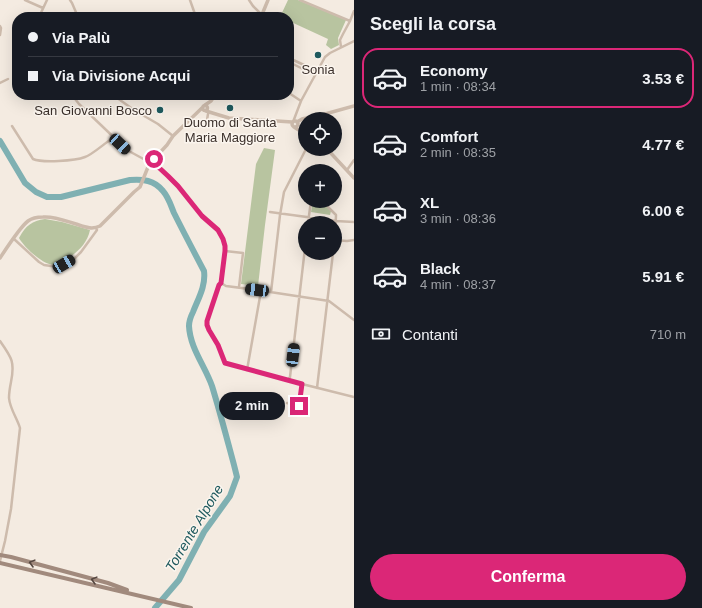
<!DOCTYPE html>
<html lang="it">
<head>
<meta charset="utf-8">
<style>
	:root { --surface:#171b24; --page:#20242c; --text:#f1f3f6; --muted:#9ea1a6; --line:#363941; --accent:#db2777 }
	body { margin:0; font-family:Helvetica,sans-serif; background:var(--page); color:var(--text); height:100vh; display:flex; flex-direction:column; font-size:15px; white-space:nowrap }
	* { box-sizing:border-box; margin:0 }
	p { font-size:13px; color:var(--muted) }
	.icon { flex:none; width:22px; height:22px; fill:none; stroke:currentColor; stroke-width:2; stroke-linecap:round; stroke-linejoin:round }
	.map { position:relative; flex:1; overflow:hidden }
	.sheet { display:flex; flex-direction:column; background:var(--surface); width:348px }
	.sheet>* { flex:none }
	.top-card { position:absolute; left:12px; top:12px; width:282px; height:88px; border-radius:16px; box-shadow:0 4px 16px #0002; display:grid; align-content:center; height:88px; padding:0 16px; background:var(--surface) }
	.tools { position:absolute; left:298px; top:112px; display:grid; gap:8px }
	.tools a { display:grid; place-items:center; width:44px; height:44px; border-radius:50%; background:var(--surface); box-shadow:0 4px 16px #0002; font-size:20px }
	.end { position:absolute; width:18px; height:18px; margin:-9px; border:5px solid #db2777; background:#fff; box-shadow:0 0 0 2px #fff }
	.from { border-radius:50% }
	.bubble { position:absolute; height:28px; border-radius:14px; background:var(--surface); box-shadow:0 4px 16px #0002; font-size:13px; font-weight:600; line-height:28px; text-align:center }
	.car { position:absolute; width:12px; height:24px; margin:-12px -6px; border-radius:5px; box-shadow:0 0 3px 1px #0007; background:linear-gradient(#222 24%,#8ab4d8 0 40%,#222 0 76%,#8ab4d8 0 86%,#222 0) }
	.top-card b { display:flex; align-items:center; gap:14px; height:38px; font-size:15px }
	.top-card b+b { border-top:1px solid var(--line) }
	.top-card i { width:10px; height:10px; background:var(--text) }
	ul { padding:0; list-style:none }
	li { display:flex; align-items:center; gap:12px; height:60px; margin:0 8px 6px; padding:0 8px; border:2px solid transparent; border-radius:16px }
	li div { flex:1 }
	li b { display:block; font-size:15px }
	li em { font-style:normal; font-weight:600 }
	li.current { border-color:var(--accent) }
	li>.icon { width:36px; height:36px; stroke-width:1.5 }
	h2 { padding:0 16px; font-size:18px; line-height:48px }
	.pay { display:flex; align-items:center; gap:10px; height:44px; padding:0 16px; font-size:15px }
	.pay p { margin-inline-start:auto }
	.action { display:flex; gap:8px; margin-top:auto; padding:8px 16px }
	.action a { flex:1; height:46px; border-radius:24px; background:var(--accent); color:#fff; font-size:16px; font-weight:600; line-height:46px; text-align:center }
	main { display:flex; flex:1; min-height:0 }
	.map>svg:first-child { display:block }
	.green { fill:#b8c4a0 }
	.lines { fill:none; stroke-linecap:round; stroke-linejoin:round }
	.river { stroke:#7fb0b2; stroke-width:6 }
	.minor { stroke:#cdbbac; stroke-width:2.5 }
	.tertiary { stroke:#cdbbac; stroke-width:3.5 }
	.secondary { stroke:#a18a7d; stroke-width:4 }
	.oneway { stroke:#544640 }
	.route { stroke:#db2777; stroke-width:5 }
	.poi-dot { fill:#1f5a5e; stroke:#fbf5ee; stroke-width:1.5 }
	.labels { text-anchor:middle; stroke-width:3; stroke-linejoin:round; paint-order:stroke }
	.poi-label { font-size:13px; fill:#3b302b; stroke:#fbf5ee }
	.water-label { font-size:14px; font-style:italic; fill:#1f5a5e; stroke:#fbf5ee }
</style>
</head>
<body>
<main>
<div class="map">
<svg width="354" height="608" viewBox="0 0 354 608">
	<rect width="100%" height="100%" fill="#f4ebe1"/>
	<path class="green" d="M 288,0 L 298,0 L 346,20 L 338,38 L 339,45 L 331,49 L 326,45 L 328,39 L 289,21 L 289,17 L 280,17 Z
		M 264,148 L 275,150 L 265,225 L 258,286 L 241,284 L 256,164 Z
		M 313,201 L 320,201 L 331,211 L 330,215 L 311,212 Z
		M 45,219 L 62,222 L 90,230 C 87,244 77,253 65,260 C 61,263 58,265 53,265 C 42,264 24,247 19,238 C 26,225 32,221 45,219 Z"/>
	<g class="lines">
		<path class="river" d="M 0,141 L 25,183 L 36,192 L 47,197 L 61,197 L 130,180 C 143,179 154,180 163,191 C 169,198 171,206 174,213 C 184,233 194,252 204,271 C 206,286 198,299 193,312 C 191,316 189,322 189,326 C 190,348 205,366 212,386 C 220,412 227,439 234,465 L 237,477 L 230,496 L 204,532 L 179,580 L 155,608"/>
		<path class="minor" d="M 25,0 L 43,8
			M 70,0 L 72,3 L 78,17
			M 190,0 L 196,17
			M 249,0 L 253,6 L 262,15
			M 300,0 L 350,21
			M 39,17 L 47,0
			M 0,26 L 1,28 L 0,35
			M 341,47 L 340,40 L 343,34 L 350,21 L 354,11
			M 289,58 L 317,71
			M 289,62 L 315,75
			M 289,66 L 292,59
			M 0,83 L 8,79
			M 289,93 L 301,101
			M 72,95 L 79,104 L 127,150 L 149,162 L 154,163 L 168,176 L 178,186 L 202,216 L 218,230 L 221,235 L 225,246 L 221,283 L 219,285 L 207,321 L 207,325 L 209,330 L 218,345 L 225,363 L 302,384 L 354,397
			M 113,95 L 134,110 L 158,124 L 173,136
			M 293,122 L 301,101 L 325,57 L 330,53 L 354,41
			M 12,126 L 33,159 C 42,163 75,161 85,157 C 92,155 106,142 113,138
			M 206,126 L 208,114
			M 347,170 L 354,160
			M 322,201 L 336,215 L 335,238
			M 270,212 L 336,221 L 354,222
			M 308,223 L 311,201
			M 14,239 L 39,262 L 44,265 L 51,266 L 57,266 L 64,264 L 74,259 L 81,252 L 97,230 L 96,228
			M 335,240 L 347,241 L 354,240
			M 225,251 L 243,253 L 239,287
			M 221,283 L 226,286 L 257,290 L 329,301 L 354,320
			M 271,292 L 280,215 L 284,192 L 306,149
			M 0,341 C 12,358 15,362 11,382 C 10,387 9,393 9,398 C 10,409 17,418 20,428 L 11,509 L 5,541 L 0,561
			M 247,370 L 261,291
			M 288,380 L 290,377 L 305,248
			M 317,388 L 333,253
			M 287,403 L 299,406 L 302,384"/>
		<path class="tertiary" d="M 261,17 L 268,0
			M 205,105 L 211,101 L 215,95
			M202.5 108a2.5 2.5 0 1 1 5 0a2.5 2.5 0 1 1-5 0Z
			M 206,111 L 219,115 L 229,118 L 292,122
			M292 124a3 3 0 1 1 6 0a3 3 0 1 1-6 0Z
			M 297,122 L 302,119 L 325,114 L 354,106
			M 294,127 L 305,134
			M 327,149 L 354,178
			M 0,258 C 6,249 20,227 28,221 C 32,218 38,217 43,217 C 54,216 66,221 76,224 C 85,227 92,230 100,226 L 134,192 L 140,187 L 148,167 L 154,159 L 167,145 L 173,136 L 203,107"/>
		<path class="secondary" d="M 0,555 L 11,557 L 108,583 L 127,590
			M 0,563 L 191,608"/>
	</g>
	<defs><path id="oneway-chevron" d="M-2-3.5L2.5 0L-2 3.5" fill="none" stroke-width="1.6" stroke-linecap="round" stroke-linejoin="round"/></defs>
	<g class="oneway">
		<use href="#oneway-chevron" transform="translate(32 563) rotate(-165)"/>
		<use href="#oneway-chevron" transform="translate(94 580) rotate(-165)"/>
	</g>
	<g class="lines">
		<path class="route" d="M 154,159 L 151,162 L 154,163 L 168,176 L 178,186 L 202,216 L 218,230 L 223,239 L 225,246 L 225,251 L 221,283 L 219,285 L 207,321 L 207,325 L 209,330 L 218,345 L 225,363 L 302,384 L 299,406"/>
	</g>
	<g class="poi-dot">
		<circle cx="318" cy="55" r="4"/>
		<circle cx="230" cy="108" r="4"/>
		<circle cx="160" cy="110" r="4"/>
	</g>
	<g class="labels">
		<g class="poi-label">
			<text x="318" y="74">Sonia</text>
			<text x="152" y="115" text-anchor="end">San Giovanni Bosco</text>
			<text x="230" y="127">Duomo di Santa<tspan x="230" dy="15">Maria Maggiore</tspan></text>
		</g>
		<g class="water-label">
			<text transform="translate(194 528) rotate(-59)" y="5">Torrente Alpone</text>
		</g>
	</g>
</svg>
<div class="tools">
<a><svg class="icon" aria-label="locate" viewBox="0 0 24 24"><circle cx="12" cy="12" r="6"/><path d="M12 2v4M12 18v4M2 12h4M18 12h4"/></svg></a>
<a>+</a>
<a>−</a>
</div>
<i class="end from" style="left:154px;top:159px"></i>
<i class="end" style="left:299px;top:406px"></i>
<div class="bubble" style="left:219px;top:392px;width:66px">2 min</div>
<i class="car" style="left:120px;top:144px;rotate:133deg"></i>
<i class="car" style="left:64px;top:264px;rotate:60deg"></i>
<i class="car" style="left:257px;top:290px;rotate:277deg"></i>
<i class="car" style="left:293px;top:355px;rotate:7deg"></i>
<div class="top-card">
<b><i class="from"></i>Via Palù</b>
<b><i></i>Via Divisione Acqui</b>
</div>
</div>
<section class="sheet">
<h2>Scegli la corsa</h2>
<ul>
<li class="current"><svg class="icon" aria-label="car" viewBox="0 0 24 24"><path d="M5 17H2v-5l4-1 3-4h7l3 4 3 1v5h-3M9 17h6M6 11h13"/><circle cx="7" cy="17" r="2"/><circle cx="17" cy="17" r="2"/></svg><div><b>Economy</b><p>1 min · 08:34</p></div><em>3.53 €</em></li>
<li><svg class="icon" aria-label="car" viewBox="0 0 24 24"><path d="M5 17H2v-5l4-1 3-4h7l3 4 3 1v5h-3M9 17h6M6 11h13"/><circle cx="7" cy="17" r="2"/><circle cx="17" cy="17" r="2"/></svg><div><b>Comfort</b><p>2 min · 08:35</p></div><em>4.77 €</em></li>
<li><svg class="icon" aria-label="car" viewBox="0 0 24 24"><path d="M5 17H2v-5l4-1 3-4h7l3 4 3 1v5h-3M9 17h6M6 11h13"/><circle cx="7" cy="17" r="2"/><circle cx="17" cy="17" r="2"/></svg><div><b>XL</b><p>3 min · 08:36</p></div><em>6.00 €</em></li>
<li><svg class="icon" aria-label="car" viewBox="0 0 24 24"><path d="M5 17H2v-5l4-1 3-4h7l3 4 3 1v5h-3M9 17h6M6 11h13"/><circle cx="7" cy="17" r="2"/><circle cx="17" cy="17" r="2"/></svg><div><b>Black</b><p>4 min · 08:37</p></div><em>5.91 €</em></li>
</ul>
<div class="pay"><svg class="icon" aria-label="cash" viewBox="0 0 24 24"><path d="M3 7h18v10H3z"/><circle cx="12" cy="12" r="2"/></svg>Contanti<p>710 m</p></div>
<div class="action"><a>Conferma</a></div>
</section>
</main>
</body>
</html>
